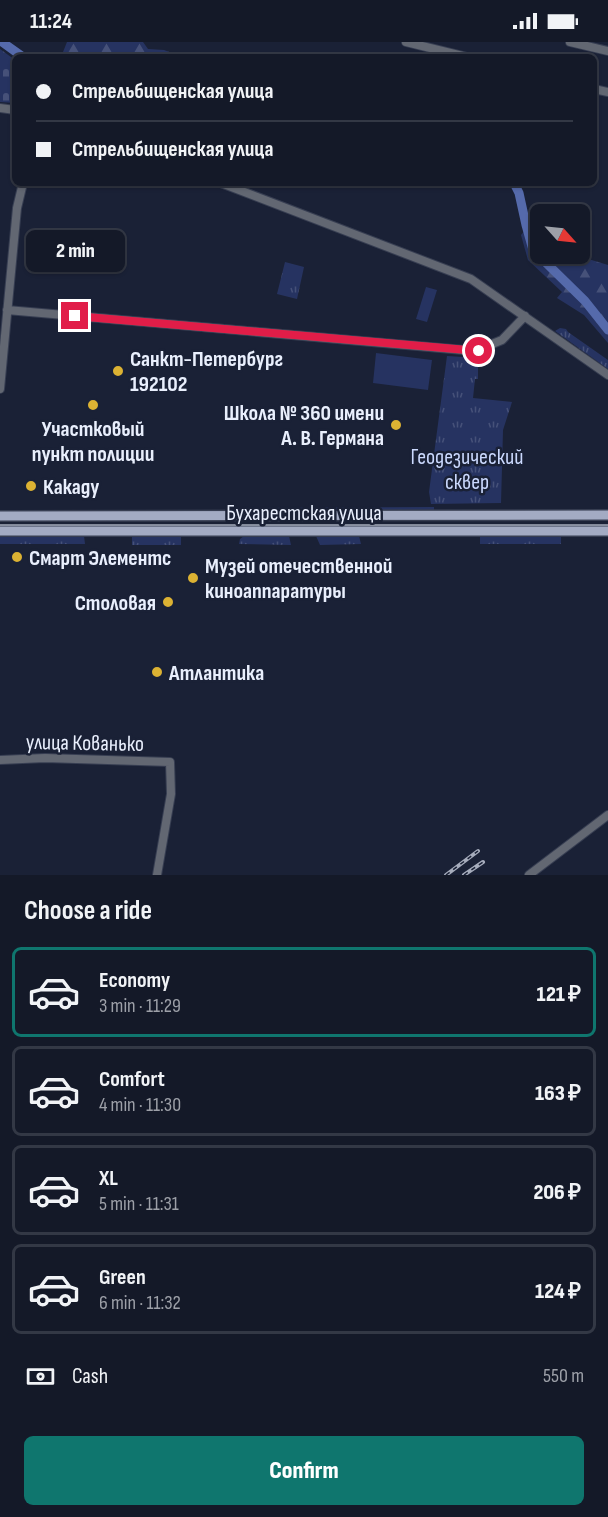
<!DOCTYPE html>
<html lang="en">
<head>
<meta charset="utf-8">
<style>
	:root { --surface:#141928; --page:#1d2230; --text:#f1f3f6; --muted:#9da0a8; --line:#333845; --accent:#0f766e }
	body { margin:0; font-family:"Sofia Sans Condensed",sans-serif; background:var(--page); color:var(--text); height:100vh; display:flex; flex-direction:column; font-size:22px; white-space:nowrap }
	* { box-sizing:border-box; margin:0 }
	p { font-size:20px; color:var(--muted) }
	.icon { flex:none; width:33px; height:33px; fill:none; stroke:currentColor; stroke-width:2; stroke-linecap:round; stroke-linejoin:round }
	.map { position:relative; height:833px; overflow:hidden }
	.panel { display:flex; flex-direction:column; background:var(--surface); flex:1 }
	.panel>* { flex:none }
	.top-card { position:absolute; left:12px; top:12px; width:585px; height:132px; border-radius:9px; box-shadow:0 2px 4px #0004,0 0 0 2px var(--line); display:grid; align-content:center; height:132px; padding:0 24px; background:var(--surface) }
	.needle { width:39px; rotate:117deg }
	.fabs { position:absolute; left:530px; top:162px; display:grid; gap:12px }
	.fabs a { display:grid; place-items:center; width:60px; height:60px; border-radius:9px; background:var(--surface); box-shadow:0 2px 4px #0004,0 0 0 2px var(--line); font-size:30px }
	.end { position:absolute; width:27px; height:27px; margin:-14px; border:8px solid #e11d48; background:#fff; box-shadow:0 0 0 3px #fff }
	.from { border-radius:50% }
	.bubble { position:absolute; height:42px; border-radius:9px; background:var(--surface); box-shadow:0 2px 4px #0004,0 0 0 2px var(--line); font-size:20px; font-weight:800; line-height:42px; text-align:center }
	.top-card b { display:flex; align-items:center; gap:21px; height:57px; font-size:22px }
	.top-card b+b { border-top:2px solid var(--line) }
	.top-card i { width:15px; height:15px; background:var(--text) }
	ul { padding:0; list-style:none }
	li { display:flex; align-items:center; gap:18px; height:90px; margin:0 12px 9px; padding:0 12px; border:3px solid var(--line); border-radius:9px }
	li div { flex:1 }
	li b { display:block; font-size:22px }
	li em { font-style:normal; font-weight:800 }
	li.current { border-color:var(--accent) }
	li>.icon { width:54px; height:54px; stroke-width:1.5 }
	h2 { padding:0 24px; font-size:27px; line-height:72px }
	.pay { display:flex; align-items:center; gap:15px; height:66px; padding:0 24px; font-size:22px }
	.pay p { margin-inline-start:auto }
	.action { display:flex; gap:12px; margin-top:auto; padding:12px 24px }
	.action a { flex:1; height:69px; border-radius:9px; background:var(--accent); color:#fff; font-size:24px; font-weight:800; line-height:69px; text-align:center }
	.status { display:flex; justify-content:space-between; align-items:center; height:42px; padding:0 30px; background:var(--surface); direction:ltr }
	.status svg { height:16px; fill:currentColor }
	.map>svg:first-child { display:block }
	.grass { fill:url(#grass-tufts) }
	.forest { fill:url(#forest-firs) }
	.cemetery { fill:url(#cemetery-stones) }
	.pitch { fill:#263361 }
	.lines { fill:none; stroke-linecap:round; stroke-linejoin:round }
	.river { stroke:#556aab; stroke-width:9 }
	.minor-casing { stroke:#373e52; stroke-width:10 }
	.major-casing { stroke:#373e52; stroke-width:12 }
	.minor { stroke:#626772; stroke-width:8 }
	.major { stroke:#a3abc3; stroke-width:9 }
	.tram { stroke:#a6acbc; stroke-width:1.5 }
	.rail-casing { stroke:#a6acbc; stroke-width:4 }
	.rail { stroke:#1a2136; stroke-width:1.5; stroke-dasharray:4.5; stroke-linecap:butt }
	.route { stroke:#e11d48; stroke-width:8 }
	.poi-dot { fill:#dcb233; stroke:#1a2136; stroke-width:2 }
	.labels { text-anchor:middle; stroke-width:5; stroke-linejoin:round; paint-order:stroke }
	.poi-label { font-size:22px; font-weight:bold; fill:#e9effd; stroke:#1a2136; text-anchor:start }
	.park-label { font-size:22px; fill:#cbd9fe; stroke:#1a2136 }
	.street-label { font-size:22px; fill:#e9effd; stroke:#1a2136 }
</style>
</head>
<body>
<div class="status"><b>11:24</b><svg viewBox="0 0 49 12"><path d="M0 12V9h3v3zM5 12V6h3v6zM10 12V3h3v9zM15 12V0h3v12zM26 1h20v11H26zM47 4h2v5h-2z"/></svg></div>
<div class="map">
<svg width="608" height="833" viewBox="0 0 608 833">
	<defs>
		<pattern id="grass-tufts" width="24" height="20" patternUnits="userSpaceOnUse" patternTransform="scale(1.5)"><rect width="24" height="20" fill="#263361"/><path d="M3 7l-1-3M5 7V3M7 7l1-3M15 17l-1-3M17 17v-4M19 17l1-3" fill="none" stroke="#465179"/></pattern>
		<pattern id="forest-firs" width="22" height="20" patternUnits="userSpaceOnUse" patternTransform="scale(1.5)"><rect width="22" height="20" fill="#263361"/><path d="M5 1l3.5 6h-7zM16 11l3.5 6h-7z" fill="#465179"/></pattern>
		<pattern id="cemetery-stones" width="16" height="16" patternUnits="userSpaceOnUse" patternTransform="scale(1.5)"><rect width="16" height="16" fill="#263361"/><path d="M2 7V4a2 2 0 0 1 4 0v3zM10 15v-3a2 2 0 0 1 4 0v3z" fill="#465179"/></pattern>
	</defs>
	<rect width="100%" height="100%" fill="#1a2136"/>
	<path class="grass" d="M 285,220 L 304,225 L 297,257 L 277,252 Z
		M 560,286 L 566,287 L 568,290 L 608,318 L 608,327 L 555,289 Z
		M 447,314 L 478,316 L 478,337 L 475,337 L 473,356 L 512,360 L 503,388 L 501,461 L 431,462 L 429,450 Z
		M 434,465 L 434,469 L 245,469 L 245,466 Z
		M 0,494 L 84,494 L 85,502 L 0,502 Z
		M 132,494 L 181,494 L 181,503 L 132,503 Z
		M 244,494 L 289,494 L 291,503 L 239,502 L 240,497 Z
		M 316,494 L 359,494 L 361,502 L 320,503 Z
		M 480,494 L 561,494 L 561,502 L 480,502 Z"/>
	<path class="forest" d="M 67,0 L 143,0 L 148,7 L 164,8 L 182,15 L 61,15 Z
		M 541,162 L 550,172 L 540,172 L 540,212 L 579,212 L 579,209 L 585,216 L 608,223 L 608,301 L 584,273 L 557,256 L 562,250 L 528,218 L 521,193 L 535,177 Z"/>
	<path class="cemetery" d="M 0,7 L 15,18 L 15,61 L 0,60 Z"/>
	<path class="pitch" d="M 426,245 L 437,248 L 427,280 L 416,277 Z
		M 376,311 L 432,318 L 428,348 L 373,341 Z"/>
	<g class="lines">
		<path class="river" d="M 2,0 L 23,15
			M 514,141 L 519,151 L 526,183 L 533,208 L 585,259 L 608,288"/>
		<g class="minor-casing">
			<path id="minor" d="M 406,0 L 467,15
				M 570,0 L 608,9
				M 594,47 L 608,50
				M 0,66 L 15,68
				M 221,141 L 471,237 L 608,333
				M 7,268 L 475,309 L 502,298 L 525,274
				M 0,347 L 17,166 L 23,141
				M 0,718 L 45,716 L 170,720 L 171,752 L 157,833
				M 529,833 L 608,773"/>
		</g>
		<g class="major-casing">
			<path id="major" d="M 0,474 L 608,473
				M 0,489 L 608,489"/>
		</g>
		<use href="#minor" class="minor"/>
		<use href="#major" class="major"/>
		<path class="tram" d="M 0,483 L 608,483"/>
		<g class="rail-casing">
			<path id="rail" d="M 446,833 L 478,809
				M 464,833 L 483,820"/>
		</g>
		<use href="#rail" class="rail"/>
	</g>
	<g class="lines">
		<path class="route" d="M 75,274 L 479,309"/>
	</g>
	<g class="poi-dot">
		<circle cx="118" cy="329" r="6"/>
		<circle cx="93" cy="363" r="6"/>
		<circle cx="396" cy="383" r="6"/>
		<circle cx="31" cy="444" r="6"/>
		<circle cx="17" cy="515" r="6"/>
		<circle cx="193" cy="536" r="6"/>
		<circle cx="168" cy="560" r="6"/>
		<circle cx="157" cy="630" r="6"/>
	</g>
	<g class="labels">
		<g class="poi-label">
			<text x="130" y="324">Санкт-Петербург<tspan x="130" dy="25">192102</tspan></text>
			<text x="384" y="378" text-anchor="end">Школа № 360 имени<tspan x="384" dy="25">А. В. Германа</tspan></text>
			<text x="93" y="394" text-anchor="middle">Участковый<tspan x="93" dy="25">пункт полиции</tspan></text>
			<text x="43" y="452">Какаду</text>
			<text x="29" y="523">Смарт Элементс</text>
			<text x="205" y="531">Музей отечественной<tspan x="205" dy="25">киноаппаратуры</tspan></text>
			<text x="156" y="568" text-anchor="end">Столовая</text>
			<text x="169" y="638">Атлантика</text>
		</g>
		<g class="park-label">
			<text x="467" y="422">Геодезический<tspan x="467" dy="25">сквер</tspan></text>
		</g>
		<g class="street-label">
			<text x="304" y="478">Бухарестская улица</text>
			<text transform="translate(85 700) rotate(1)" y="8">улица Кованько</text>
		</g>
	</g>
</svg>
<div class="fabs">
<a><svg class="needle" viewBox="-14 -14 28 28"><path d="M0-13l5 13h-10z" fill="#e53935"/><path d="M0 13l5-13h-10z" fill="#9da0a8"/></svg></a>
</div>
<i class="end from" style="left:479px;top:309px"></i>
<i class="end" style="left:75px;top:274px"></i>
<div class="bubble" style="left:26px;top:188px;width:99px">2 min</div>
<div class="top-card">
<b><i class="from"></i>Стрельбищенская улица</b>
<b><i></i>Стрельбищенская улица</b>
</div>
</div>
<section class="panel">
<h2>Choose a ride</h2>
<ul>
<li class="current"><svg class="icon" aria-label="car" viewBox="0 0 24 24"><path d="M5 17H2v-5l4-1 3-4h7l3 4 3 1v5h-3M9 17h6M6 11h13"/><circle cx="7" cy="17" r="2"/><circle cx="17" cy="17" r="2"/></svg><div><b>Economy</b><p>3 min · 11:29</p></div><em>121 ₽</em></li>
<li><svg class="icon" aria-label="car" viewBox="0 0 24 24"><path d="M5 17H2v-5l4-1 3-4h7l3 4 3 1v5h-3M9 17h6M6 11h13"/><circle cx="7" cy="17" r="2"/><circle cx="17" cy="17" r="2"/></svg><div><b>Comfort</b><p>4 min · 11:30</p></div><em>163 ₽</em></li>
<li><svg class="icon" aria-label="car" viewBox="0 0 24 24"><path d="M5 17H2v-5l4-1 3-4h7l3 4 3 1v5h-3M9 17h6M6 11h13"/><circle cx="7" cy="17" r="2"/><circle cx="17" cy="17" r="2"/></svg><div><b>XL</b><p>5 min · 11:31</p></div><em>206 ₽</em></li>
<li><svg class="icon" aria-label="car" viewBox="0 0 24 24"><path d="M5 17H2v-5l4-1 3-4h7l3 4 3 1v5h-3M9 17h6M6 11h13"/><circle cx="7" cy="17" r="2"/><circle cx="17" cy="17" r="2"/></svg><div><b>Green</b><p>6 min · 11:32</p></div><em>124 ₽</em></li>
</ul>
<div class="pay"><svg class="icon" aria-label="cash" viewBox="0 0 24 24"><path d="M3 7h18v10H3z"/><circle cx="12" cy="12" r="2"/></svg>Cash<p>550 m</p></div>
<div class="action"><a>Confirm</a></div>
</section>
</body>
</html>
